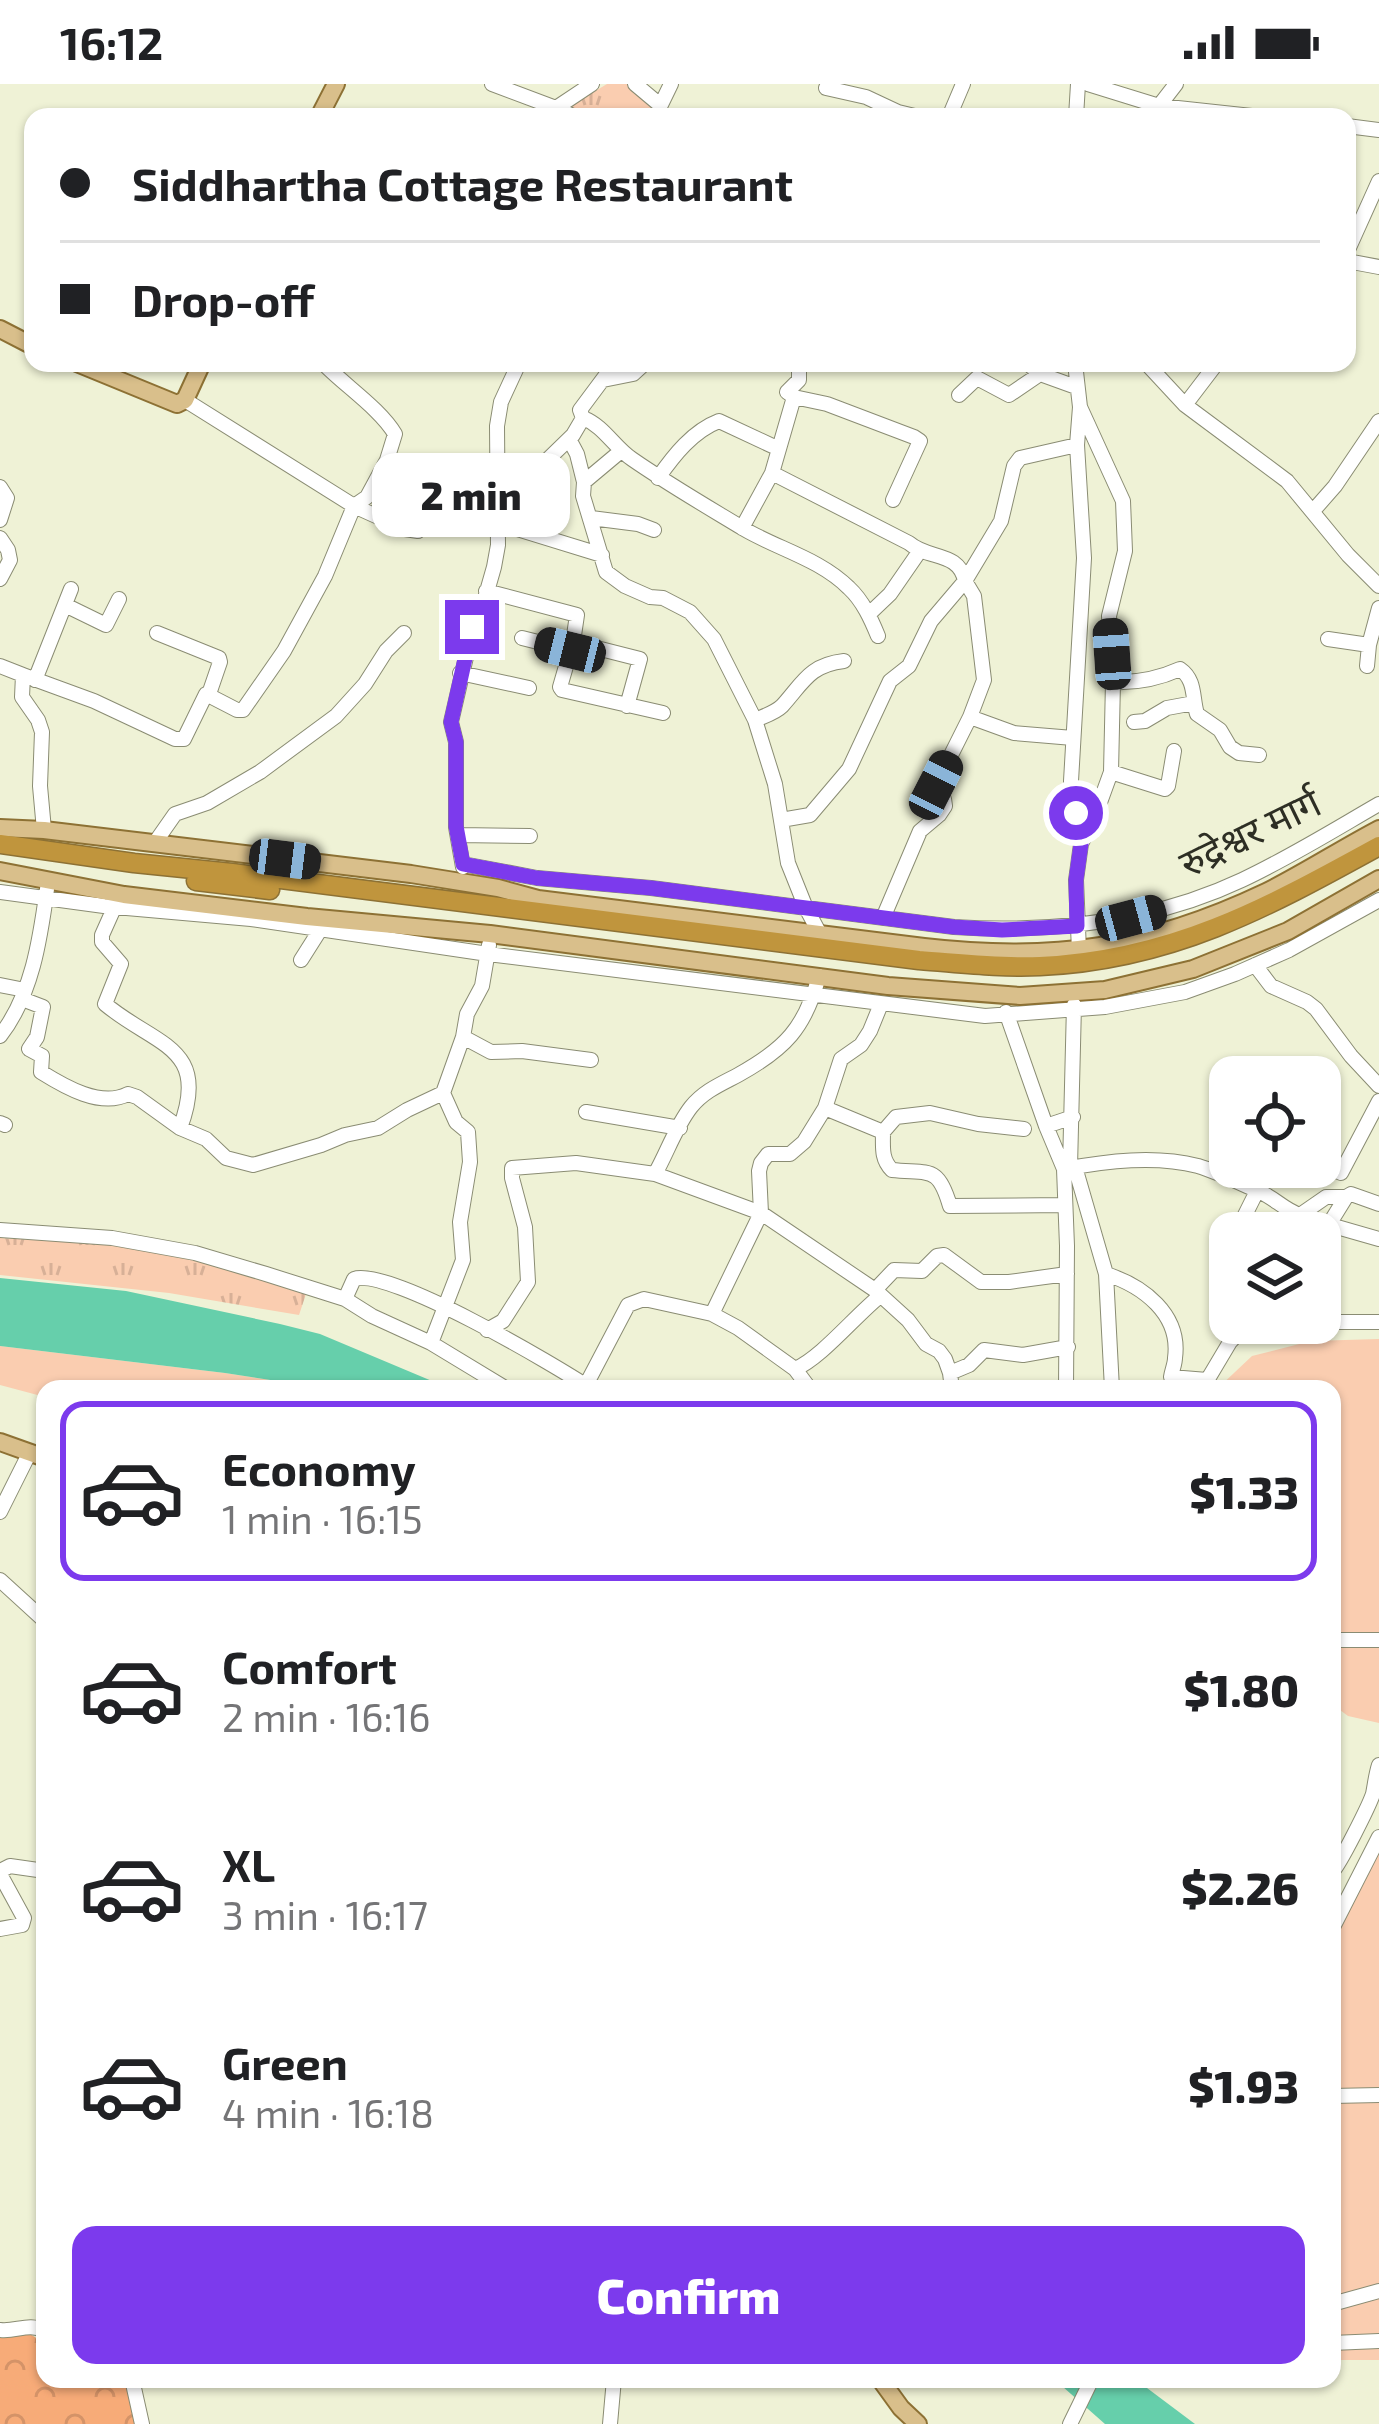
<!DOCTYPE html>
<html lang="en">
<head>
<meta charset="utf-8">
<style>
	:root { --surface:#fff; --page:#f6f6f6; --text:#202124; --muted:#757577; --line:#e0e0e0; --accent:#7c3aed }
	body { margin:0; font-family:"Exo 2","Noto Sans Devanagari",sans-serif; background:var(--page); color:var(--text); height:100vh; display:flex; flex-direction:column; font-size:45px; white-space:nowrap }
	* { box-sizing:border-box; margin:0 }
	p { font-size:39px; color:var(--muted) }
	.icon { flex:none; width:66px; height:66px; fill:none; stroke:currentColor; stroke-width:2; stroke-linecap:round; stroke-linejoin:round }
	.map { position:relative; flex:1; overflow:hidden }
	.details { position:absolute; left:36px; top:1296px; width:1305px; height:1008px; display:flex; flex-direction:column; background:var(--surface); border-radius:24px; box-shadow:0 3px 9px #0004 }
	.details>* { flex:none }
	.top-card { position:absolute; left:24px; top:24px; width:1332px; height:264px; border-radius:24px; box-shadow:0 3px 9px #0004; display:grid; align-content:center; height:264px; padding:0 36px; background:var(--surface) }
	.fabs { position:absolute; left:1209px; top:972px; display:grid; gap:24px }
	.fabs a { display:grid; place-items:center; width:132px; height:132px; border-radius:24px; background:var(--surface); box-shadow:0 3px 9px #0004; font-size:60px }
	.end { position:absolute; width:54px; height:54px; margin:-27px; border:15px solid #7c3aed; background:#fff; box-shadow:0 0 0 6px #fff }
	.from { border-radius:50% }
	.bubble { position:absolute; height:84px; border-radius:24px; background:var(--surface); box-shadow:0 3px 9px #0004; font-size:39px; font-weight:800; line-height:84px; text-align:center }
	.car { position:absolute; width:36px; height:72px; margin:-36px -18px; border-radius:15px; box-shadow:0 0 9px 3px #0007; background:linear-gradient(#222 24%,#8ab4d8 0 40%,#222 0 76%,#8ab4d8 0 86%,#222 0) }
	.top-card b { display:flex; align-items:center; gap:42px; height:114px; font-size:45px }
	.top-card b+b { border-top:3px solid var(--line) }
	.top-card i { width:30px; height:30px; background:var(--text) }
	ul { padding:21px 0 0; list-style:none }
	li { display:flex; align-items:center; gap:36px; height:180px; margin:0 24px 18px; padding:0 12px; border:6px solid transparent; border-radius:24px }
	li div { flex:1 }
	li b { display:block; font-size:45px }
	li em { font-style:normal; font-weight:800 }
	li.on { border-color:var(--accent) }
	li>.icon { width:108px; height:108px; stroke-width:1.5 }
	.cta { display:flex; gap:24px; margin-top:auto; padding:24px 36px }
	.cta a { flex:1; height:138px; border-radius:24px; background:var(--accent); color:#fff; font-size:48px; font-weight:800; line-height:138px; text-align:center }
	.status { display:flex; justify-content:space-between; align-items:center; height:84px; padding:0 60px; background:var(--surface); direction:ltr }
	.status svg { height:33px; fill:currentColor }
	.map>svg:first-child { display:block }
	.grass { fill:#facdb0 }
	.forest { fill:url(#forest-crowns) }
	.park { fill:url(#park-tufts) }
	.water { fill:#66cfab }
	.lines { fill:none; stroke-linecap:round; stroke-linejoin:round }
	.minor-casing { stroke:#8a8c73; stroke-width:16 }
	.major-casing { stroke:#8d7134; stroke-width:20 }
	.highway-casing { stroke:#8d7134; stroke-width:21 }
	.minor { stroke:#fff; stroke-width:14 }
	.major { stroke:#d9bf8b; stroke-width:16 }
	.highway { stroke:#c0953d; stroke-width:18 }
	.route { stroke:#7c3aed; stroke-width:15 }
	.labels { text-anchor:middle; stroke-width:10; stroke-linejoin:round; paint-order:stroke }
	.street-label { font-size:39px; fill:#2d2e24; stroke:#eff2d6 }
</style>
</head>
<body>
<div class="status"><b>16:12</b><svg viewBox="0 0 49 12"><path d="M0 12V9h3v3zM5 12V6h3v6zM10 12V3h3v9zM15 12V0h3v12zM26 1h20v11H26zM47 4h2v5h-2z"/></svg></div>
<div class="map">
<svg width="1379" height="2340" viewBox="0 0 1379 2340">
	<defs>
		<pattern id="forest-crowns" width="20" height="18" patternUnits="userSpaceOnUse" patternTransform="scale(3)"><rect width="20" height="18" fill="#f7ab78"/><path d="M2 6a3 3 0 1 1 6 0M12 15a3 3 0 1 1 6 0" fill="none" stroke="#d49368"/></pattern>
		<pattern id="park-tufts" width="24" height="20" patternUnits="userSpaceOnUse" patternTransform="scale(3)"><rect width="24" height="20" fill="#facdb0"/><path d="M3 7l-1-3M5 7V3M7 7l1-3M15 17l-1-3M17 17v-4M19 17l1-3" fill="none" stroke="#d7b097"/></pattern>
	</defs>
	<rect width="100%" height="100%" fill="#eff2d6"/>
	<path class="grass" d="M 1379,1255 L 1379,1639 L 1348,1632 L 1332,1620 L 1332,1305 L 1217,1305 L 1252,1272 L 1311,1257 Z
		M 0,1262 L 225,1289 L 329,1305 L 45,1305 L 45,1313 L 0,1301 Z
		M 1379,1758 L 1379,2276 L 1332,2276 L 1332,1851 Z"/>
	<path class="forest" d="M 0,2244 L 23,2246 L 45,2259 L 45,2295 L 132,2295 L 139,2340 L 0,2340 Z"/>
	<path class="park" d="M 607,0 L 631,0 L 654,18 L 647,33 L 586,33 L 567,24 Z
		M 0,1154 C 38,1156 76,1157 113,1161 C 180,1170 243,1189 306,1210 L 299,1231 L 169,1209 L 0,1191 Z"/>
	<path class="water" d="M 0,1194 L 126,1207 L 280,1240 L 320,1250 L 451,1305 L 329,1305 L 225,1289 L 0,1262 Z
		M 1054,2295 L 1135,2295 L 1195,2340 L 1105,2340 Z"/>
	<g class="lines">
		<g class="minor-casing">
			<path id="minor" d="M 492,0 L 556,24 L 592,0
				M 635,0 L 660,21
				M 1088,0 L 1159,22 L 1261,33
				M 826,4 L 866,13 L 898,28 L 919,33
				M 556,24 L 575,33
				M 655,33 L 671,0
				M 949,33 L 963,0
				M 1076,33 L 1078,0
				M 1155,33 L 1159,22 L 1176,0
				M 1347,42 L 1379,46
				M 1347,168 L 1379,97
				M 1347,177 L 1379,183
				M 615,279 L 580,326 L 583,334 C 604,342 614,363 632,375 C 668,400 706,422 744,445 C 778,465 820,475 849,504 C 863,517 871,535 878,552
				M 1027,279 L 1040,290 L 1076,303
				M 1075,279 L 1080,323 L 1077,361 L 1084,474 L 1071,697 L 1081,760
				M 1146,279 L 1185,321 L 1287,397 L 1348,471 L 1379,502
				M 603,296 L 633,290 L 645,279
				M 959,311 L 977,294 L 1009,311 L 1040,290
				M 794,313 L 827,320 L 914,353 L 920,357 L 893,416
				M 185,316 L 354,422 L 405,445 L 418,447
				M 1185,321 L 1217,279
				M 569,355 L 577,370 L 584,398 L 583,412 L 606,488 L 625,502 L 650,513 L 663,514 L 690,528 L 714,555 L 755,636 L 775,700 L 788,779 L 806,824 L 820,850
				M 772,389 L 909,459 C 928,476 959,467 965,497 L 1001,437 L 1014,382 L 1020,374 L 1077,361
				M 658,394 C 674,371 693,347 719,337 L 779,365
				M 584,398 L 621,367
				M 0,403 L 7,414 L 0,436
				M 498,414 L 525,405 L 533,398 L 537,386 L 573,351 L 583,334
				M 1313,427 L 1335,402 L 1379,337
				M 591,434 L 638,440 L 654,446
				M 498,439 L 602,471
				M 742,444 L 772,389 L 794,313 L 787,308 L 799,296 L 799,279
				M 0,454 L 8,466 L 10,476 L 0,495
				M 486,507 L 577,531 L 573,558 L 560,603 L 562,606 L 663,629
				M 65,521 L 106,541 L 119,515
				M 869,530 L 890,510 L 919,468
				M 157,549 L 219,574 L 220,578 L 209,610
				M 522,554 L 570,566
				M 1328,555 L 1369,561
				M 573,558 L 640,575 L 627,622
				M 0,582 L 23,591
				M 1367,582 L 1369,561 L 1379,524
				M 460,589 L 529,604
				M 35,596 L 71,505
				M 1113,598 C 1135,599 1160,594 1180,585 C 1196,596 1192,614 1197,630 L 1220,646 L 1230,663 L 1239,669 L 1259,671
				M 970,633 L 1014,649 L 1073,654
				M 755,636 C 764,632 775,629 782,622 C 803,599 809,581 844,577
				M 1134,638 L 1145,637 L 1167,624 L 1194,619
				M 1111,688 L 1165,705 L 1168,702 L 1174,667
				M 781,736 L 810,731 L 849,685 L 890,597 L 909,582 L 931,537 L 965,497 L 974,512 L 984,596 L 970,633 L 936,701 L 935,707 L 944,715 L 945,722 L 939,731 L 920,747 L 883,834
				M 44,746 L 40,702 L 42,648 L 38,636 L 22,613 L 23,591 L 94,617 L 175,655 L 184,655 L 206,610 L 237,626 L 243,626 L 284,567 L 325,492 L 354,422 L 367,413 L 387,376 L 395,350 C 381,326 347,303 326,282
				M 458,751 L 530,752
				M 154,760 L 175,730 L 207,719 L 260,688 L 336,632 L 365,600 L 386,567 L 404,549
				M 463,780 L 537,794 L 651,804 L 954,843 C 1053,849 1151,839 1242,796 C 1289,774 1334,746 1379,720
				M 463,783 L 456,743 L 456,658 L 451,638 L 473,543 L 484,518 L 494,483 L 498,461 L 497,342 L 501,318 L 519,279
				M 0,808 L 104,822 L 251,835 L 488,870 L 985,932 L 1105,923 L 1185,908 L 1235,890 L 1289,866 L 1379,816
				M 115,822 L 102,851 L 102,858 L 121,880 L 105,920 C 155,962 211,962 180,1044
				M 1079,867 L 1076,796 L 1081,760 L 1095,732 L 1111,688 L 1113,598 L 1109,532 L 1125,467 L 1123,417 L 1080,323
				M 301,876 L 320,846
				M 1255,881 L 1271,902 L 1307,918 L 1316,925 L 1351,972 L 1379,1002
				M 0,901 L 25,906
				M 22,915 L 43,923 L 37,953 L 29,965 L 42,972 L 41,988 C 65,1003 101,1024 128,1010 L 137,1013 L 180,1044 L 206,1055 L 226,1074 L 253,1081 L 321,1061 L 345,1051 L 378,1044 L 407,1026 L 443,1009
				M 1006,928 L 1046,1042 L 1073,1033
				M 0,952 C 32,911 40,856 47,805
				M 463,953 L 491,968 L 522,967 L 591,976
				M 825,1024 L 883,1048 C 883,1063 881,1075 892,1086 C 930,1090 938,1081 950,1122 L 1065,1121
				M 586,1028 L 680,1044
				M 0,1039 L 5,1041
				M 1046,1042 L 1064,1085 L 1067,1162 L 1066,1305
				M 883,1048 L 896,1033 L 930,1029 L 978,1040 L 1024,1045
				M 1320,1080 L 1341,1089 L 1379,1017
				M 1070,1083 L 1074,921
				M 1075,1083 L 1106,1190 L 1112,1305
				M 1064,1085 C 1107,1077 1155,1071 1198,1082 C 1218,1088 1240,1099 1260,1108 C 1275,1114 1284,1126 1300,1131 L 1326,1113 L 1346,1113
				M 655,1090 C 667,1069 676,1042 691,1023 C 704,1007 721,1000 738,991 C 785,965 805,944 819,892
				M 1330,1141 L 1379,1155
				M 1235,1142 L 1243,1135 L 1257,1107
				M 0,1146 L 112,1154 L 195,1169 L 266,1190 L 345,1215 L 372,1232 L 431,1259 L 507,1305
				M 1320,1155 L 1346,1113 L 1351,1110 L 1379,1120
				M 1106,1190 C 1143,1202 1181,1230 1175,1274 C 1175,1280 1172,1286 1171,1293 L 1207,1296
				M 875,1206 L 894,1186 L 922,1187 L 937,1172 L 944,1171 L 981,1198 L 1009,1198 L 1067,1190
				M 345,1215 L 354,1195 C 389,1183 555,1281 591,1305
				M 712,1230 L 761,1129 L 759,1087 L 761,1079 L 768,1070 L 790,1070 L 804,1058 L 825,1024 L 841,975 L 861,961 L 870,947 L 881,920
				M 1320,1238 L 1379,1238
				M 487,1246 L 503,1237 L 528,1198 L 525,1143 L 512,1094 L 512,1084 L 576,1079 L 655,1090 L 761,1129 L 875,1206 L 908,1236 L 926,1260 L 939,1267 L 945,1275 L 950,1289 L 952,1305
				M 431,1259 L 463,1176 L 460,1138 L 470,1078 L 468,1048 L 456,1038 L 443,1009 L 463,953 L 467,930 L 482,902 L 489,861
				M 795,1285 C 821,1274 855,1232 880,1212
				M 950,1289 L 969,1281 L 984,1266 L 1023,1271 L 1068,1263
				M 1205,1300 L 1230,1258 L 1248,1239
				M 586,1301 L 628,1221 L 644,1215 L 712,1230 L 738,1244 L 795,1285 L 807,1301
				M 0,1428 L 30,1368
				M 0,1496 L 45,1537
				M 1332,1556 L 1379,1556
				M 0,1787 L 10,1782 L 45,1787
				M 1332,1788 C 1340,1780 1369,1722 1373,1710 C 1375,1700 1376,1690 1379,1681
				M 0,1790 L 24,1834 L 22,1841 L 0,1845
				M 1332,1845 L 1379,1753
				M 1332,2012 L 1379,2011
				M 1332,2220 L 1379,2207
				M 0,2246 C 17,2248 28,2238 45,2247
				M 1332,2259 L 1379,2257
				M 132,2295 L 142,2340
				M 610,2340 L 614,2295
				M 1070,2340 L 1092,2295"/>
		</g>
		<g class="major-casing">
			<path id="major" d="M 319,33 L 336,0
				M 0,245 L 33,262
				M 77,279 L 177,320 L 185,316 L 202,279
				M 0,744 L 44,746 L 411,790 L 498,804 L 538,815 L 924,863 C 1053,878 1148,864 1266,808 C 1304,789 1341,765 1379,745
				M 0,787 L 124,811 L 307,833 L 490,850 L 888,902 L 1020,912 L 1105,906 L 1193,885 L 1288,847 L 1379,795
				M 0,1358 L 45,1374
				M 880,2295 L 901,2324 L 918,2340"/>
		</g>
		<g class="highway-casing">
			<path id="highway" d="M 0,760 L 134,779 L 232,789 L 919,876 C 960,879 1000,884 1040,882 C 1172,876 1266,824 1379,762
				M 196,797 L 270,806"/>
		</g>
		<use href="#minor" class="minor"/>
		<use href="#major" class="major"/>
		<use href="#highway" class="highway"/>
	</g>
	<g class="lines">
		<path class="route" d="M 472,543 L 451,638 L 456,658 L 456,742 L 463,780 L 537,794 L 651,804 L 954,843 L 1002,846 L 1077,842 L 1076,796 L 1081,760 L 1076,729"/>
	</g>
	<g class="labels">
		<g class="street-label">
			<text transform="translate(1250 749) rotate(-26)" y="14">रुद्रेश्वर मार्ग</text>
		</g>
	</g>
</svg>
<div class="fabs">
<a><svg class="icon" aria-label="locate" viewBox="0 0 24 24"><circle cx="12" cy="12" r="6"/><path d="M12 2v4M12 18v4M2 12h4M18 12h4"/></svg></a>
<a><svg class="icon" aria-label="layers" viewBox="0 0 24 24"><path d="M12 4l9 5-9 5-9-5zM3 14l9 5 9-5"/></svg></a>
</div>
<i class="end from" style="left:1076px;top:729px"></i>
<i class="end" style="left:472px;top:543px"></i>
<div class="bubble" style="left:372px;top:369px;width:198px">2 min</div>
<i class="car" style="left:570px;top:566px;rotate:284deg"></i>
<i class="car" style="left:1112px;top:570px;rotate:356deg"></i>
<i class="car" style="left:936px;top:701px;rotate:27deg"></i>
<i class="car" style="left:285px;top:775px;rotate:97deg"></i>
<i class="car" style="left:1131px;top:834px;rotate:75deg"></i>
<div class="top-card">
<b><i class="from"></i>Siddhartha Cottage Restaurant</b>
<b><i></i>Drop-off</b>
</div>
<section class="details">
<ul>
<li class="on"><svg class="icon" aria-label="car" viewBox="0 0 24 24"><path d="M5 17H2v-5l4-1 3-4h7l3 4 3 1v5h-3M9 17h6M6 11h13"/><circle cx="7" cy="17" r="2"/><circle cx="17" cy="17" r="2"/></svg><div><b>Economy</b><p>1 min · 16:15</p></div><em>$1.33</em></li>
<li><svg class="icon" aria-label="car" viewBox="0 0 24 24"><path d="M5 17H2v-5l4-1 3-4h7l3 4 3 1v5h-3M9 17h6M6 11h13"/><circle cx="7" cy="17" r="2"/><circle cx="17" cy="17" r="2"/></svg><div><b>Comfort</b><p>2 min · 16:16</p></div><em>$1.80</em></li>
<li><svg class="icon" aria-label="car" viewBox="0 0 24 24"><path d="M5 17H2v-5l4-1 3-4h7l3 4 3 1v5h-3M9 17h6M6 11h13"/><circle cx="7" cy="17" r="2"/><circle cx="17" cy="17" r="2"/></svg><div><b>XL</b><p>3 min · 16:17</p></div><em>$2.26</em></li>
<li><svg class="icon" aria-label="car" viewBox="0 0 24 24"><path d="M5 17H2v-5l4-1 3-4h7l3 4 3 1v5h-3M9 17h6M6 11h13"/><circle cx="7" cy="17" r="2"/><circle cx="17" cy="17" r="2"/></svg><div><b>Green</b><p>4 min · 16:18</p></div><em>$1.93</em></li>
</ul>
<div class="cta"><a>Confirm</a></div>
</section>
</div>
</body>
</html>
